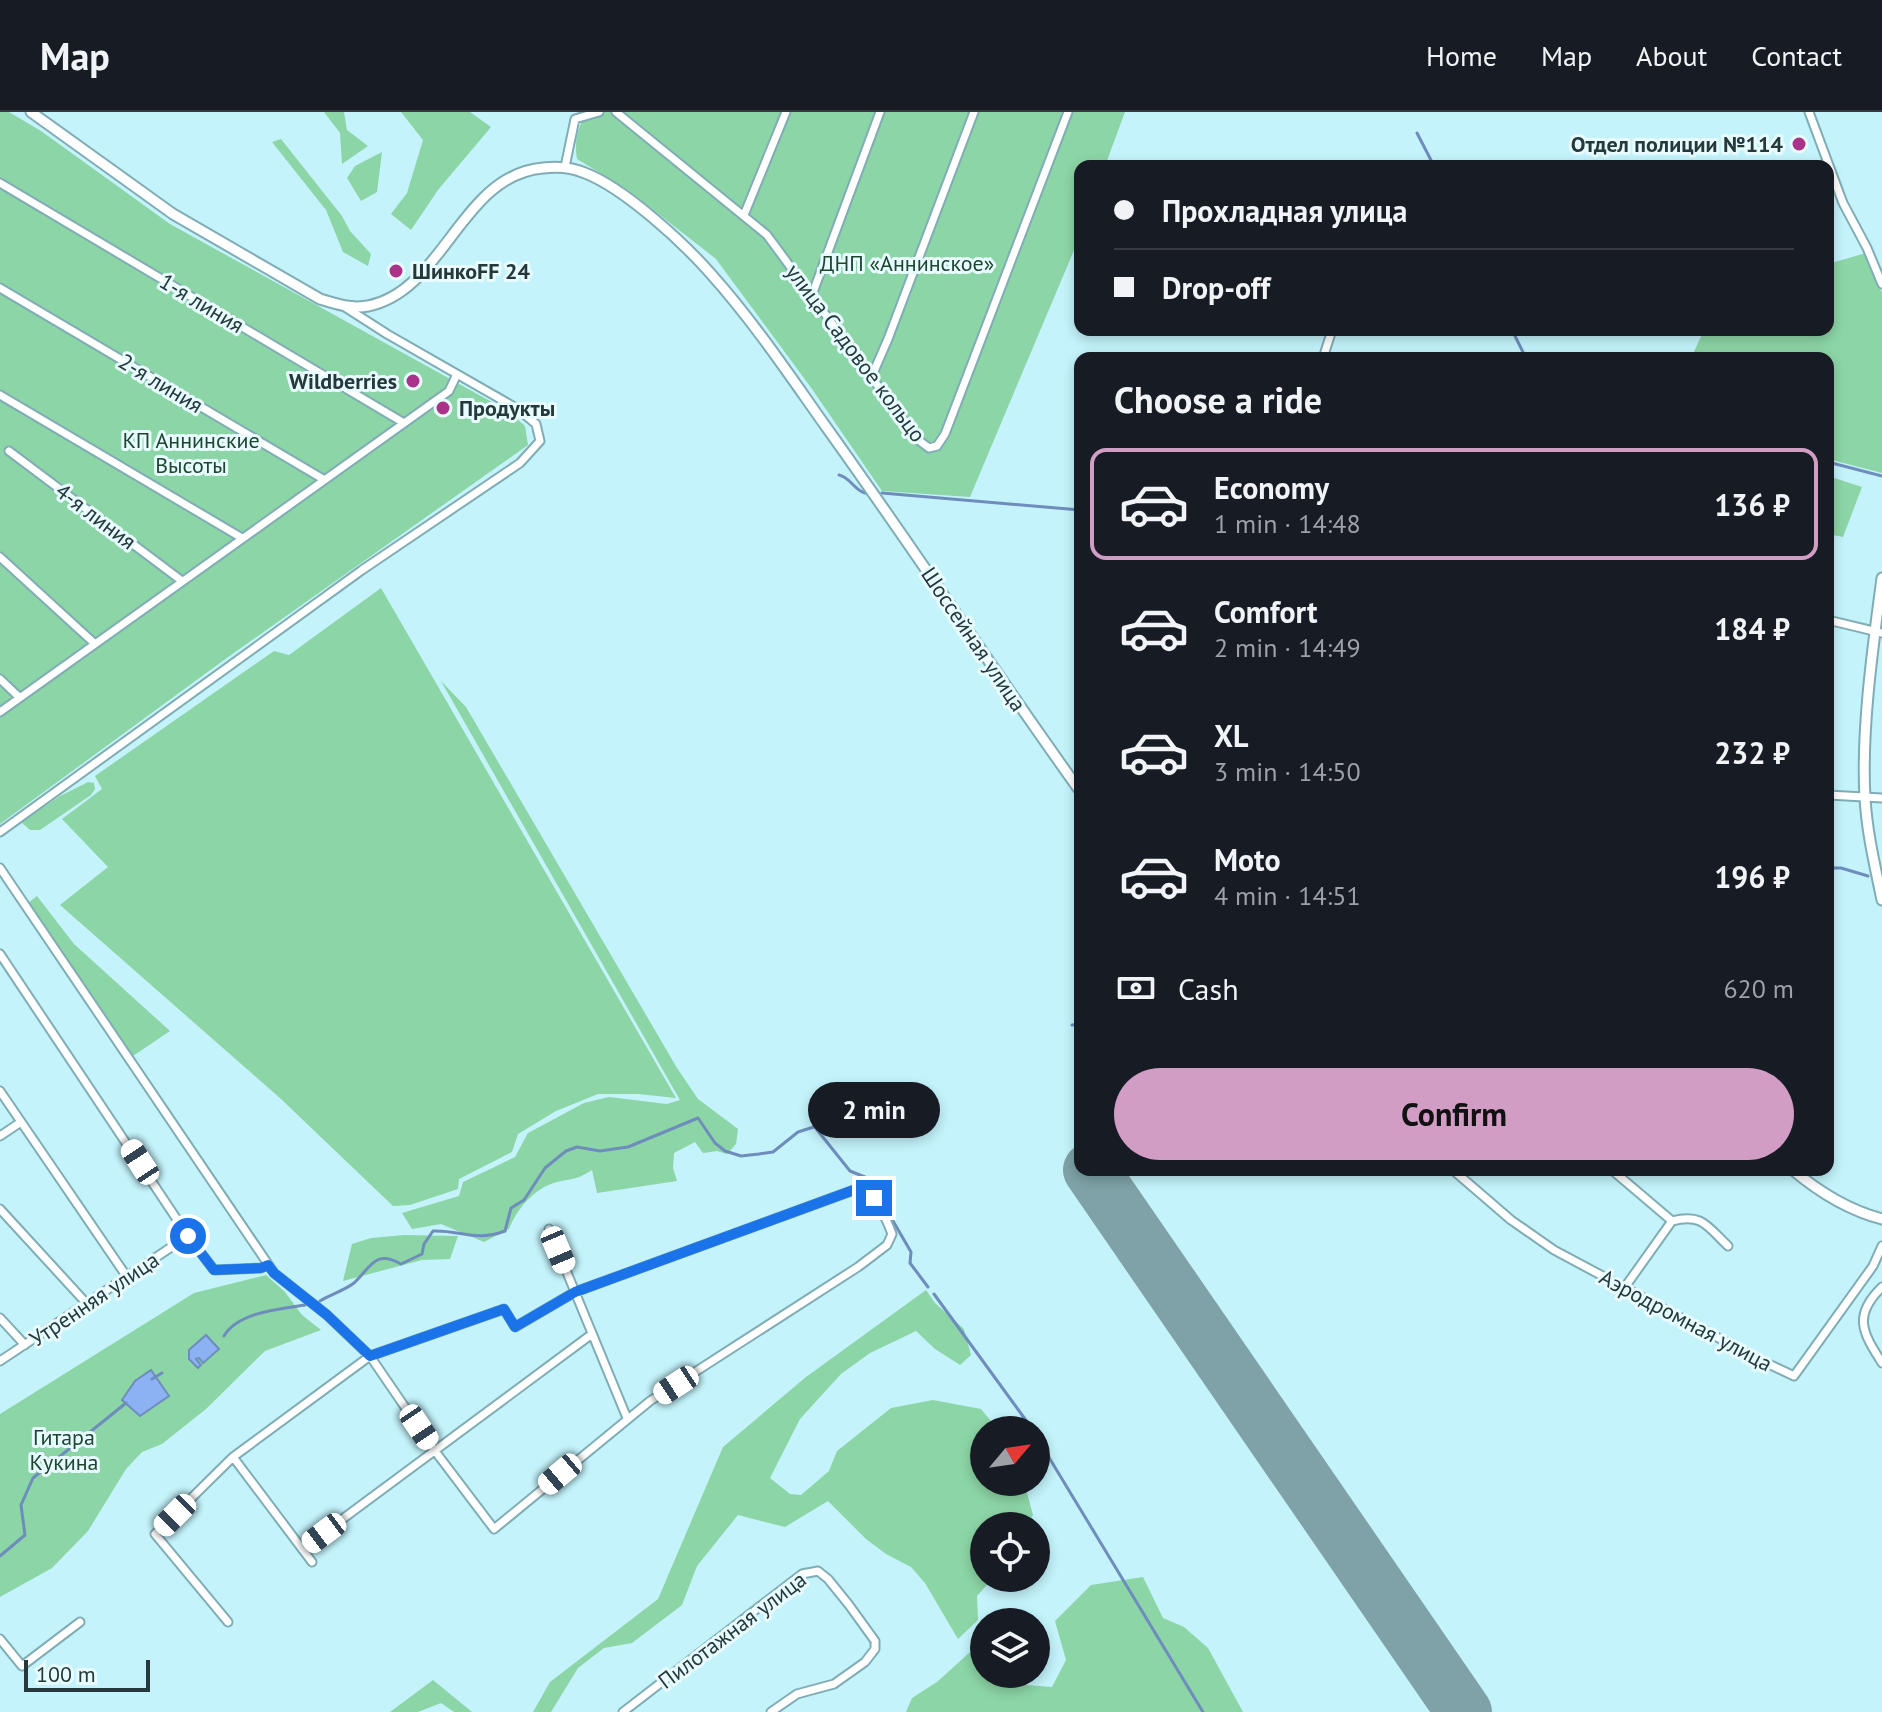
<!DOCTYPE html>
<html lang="en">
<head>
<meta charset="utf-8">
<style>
	:root { --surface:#171b24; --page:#20242c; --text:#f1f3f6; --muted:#9ea1a6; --line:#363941; --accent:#d19dc5 }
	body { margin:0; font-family:"PT Sans",sans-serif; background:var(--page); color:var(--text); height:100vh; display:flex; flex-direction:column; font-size:30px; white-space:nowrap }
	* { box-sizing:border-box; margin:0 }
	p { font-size:26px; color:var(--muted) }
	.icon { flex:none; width:44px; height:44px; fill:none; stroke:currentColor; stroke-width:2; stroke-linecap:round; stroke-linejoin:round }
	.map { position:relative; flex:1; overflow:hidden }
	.side { position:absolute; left:1074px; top:240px; width:760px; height:824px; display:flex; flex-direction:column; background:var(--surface); border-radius:16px; box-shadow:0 4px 12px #0003 }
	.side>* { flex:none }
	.hud { position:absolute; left:1074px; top:48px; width:760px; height:176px; border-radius:16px; box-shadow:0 4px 12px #0003; display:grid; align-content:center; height:176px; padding:0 40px; background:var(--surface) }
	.needle { width:52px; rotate:61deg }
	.tools { position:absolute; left:970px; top:1304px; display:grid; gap:16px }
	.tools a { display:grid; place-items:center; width:80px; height:80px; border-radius:50%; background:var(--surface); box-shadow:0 4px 12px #0003; font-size:40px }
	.scale { position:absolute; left:24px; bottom:20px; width:126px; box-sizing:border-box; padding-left:8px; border:4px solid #25383b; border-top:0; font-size:22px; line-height:28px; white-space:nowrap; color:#25383b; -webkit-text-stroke:6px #e8fbfe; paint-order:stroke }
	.end { position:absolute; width:36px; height:36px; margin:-18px; border:10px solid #1a73e8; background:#fff; box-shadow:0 0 0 4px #fff }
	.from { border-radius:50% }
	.bubble { position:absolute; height:56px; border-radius:28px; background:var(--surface); box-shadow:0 4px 12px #0003; font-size:26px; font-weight:700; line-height:56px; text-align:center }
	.car { position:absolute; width:24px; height:48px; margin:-24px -12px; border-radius:10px; box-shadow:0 0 6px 2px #0007; background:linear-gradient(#fff 24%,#345 0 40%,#fff 0 76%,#345 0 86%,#fff 0) }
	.hud b { display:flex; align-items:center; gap:28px; height:76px; font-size:30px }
	.hud b+b { border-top:2px solid var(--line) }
	.hud i { width:20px; height:20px; background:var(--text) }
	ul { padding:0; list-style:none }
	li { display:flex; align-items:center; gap:24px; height:112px; margin:0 16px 12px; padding:0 24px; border:4px solid transparent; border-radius:16px }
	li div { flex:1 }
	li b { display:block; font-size:30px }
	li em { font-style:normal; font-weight:700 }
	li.current { border-color:var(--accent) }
	li>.icon { width:72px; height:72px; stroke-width:1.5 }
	h2 { padding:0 40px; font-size:36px; line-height:96px }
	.pay { display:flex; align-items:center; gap:20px; height:88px; padding:0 40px; font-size:30px }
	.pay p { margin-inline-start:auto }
	.action { display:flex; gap:16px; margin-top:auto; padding:16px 40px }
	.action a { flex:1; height:92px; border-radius:48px; background:var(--accent); color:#111; font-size:32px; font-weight:700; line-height:92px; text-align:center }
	header { display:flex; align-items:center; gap:48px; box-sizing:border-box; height:112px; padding:0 40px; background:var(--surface); border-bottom:2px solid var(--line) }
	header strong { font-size:38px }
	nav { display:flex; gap:44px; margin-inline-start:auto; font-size:28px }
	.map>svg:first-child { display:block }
	.green { fill:#8cd5a6 }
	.water { fill:#8db2f4; stroke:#6e8dbc; stroke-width:2 }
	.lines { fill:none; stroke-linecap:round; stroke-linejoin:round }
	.stream { stroke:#6e8dbc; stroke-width:3 }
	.runway { stroke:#7ea2a7; stroke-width:56 }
	.street-casing { stroke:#80adb5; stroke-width:11 }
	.secondary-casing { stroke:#80adb5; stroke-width:13 }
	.street { stroke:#fff; stroke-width:7 }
	.secondary { stroke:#fff; stroke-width:9 }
	.route { stroke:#1a73e8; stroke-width:10 }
	.poi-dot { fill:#aa3389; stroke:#e8fbfe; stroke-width:3 }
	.labels { text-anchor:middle; stroke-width:6; stroke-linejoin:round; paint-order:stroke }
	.poi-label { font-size:22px; font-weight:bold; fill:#25383b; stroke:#e8fbfe; text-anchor:end }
	.park-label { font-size:22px; fill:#1c462e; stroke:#e8fbfe }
	.street-label { font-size:22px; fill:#25383b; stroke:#e8fbfe }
</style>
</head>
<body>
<header>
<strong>Map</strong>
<nav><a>Home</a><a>Map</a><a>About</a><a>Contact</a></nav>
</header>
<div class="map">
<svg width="1882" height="1600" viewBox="0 0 1882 1600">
	<rect width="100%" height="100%" fill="#c4f3fb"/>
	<path class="green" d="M 0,0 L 9,0 L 41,19 L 170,112 L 508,299 L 525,314 L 528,333 L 224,548 L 0,712 Z
		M 324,0 L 344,0 L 347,18 L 368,34 L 342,52 L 340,21 Z
		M 401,0 L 470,0 L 491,15 L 438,78 L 411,118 L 391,102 L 407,81 L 423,28 Z
		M 586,0 L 1125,0 L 1105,54 L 1080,54 L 1080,124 L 970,385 L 882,379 L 812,277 L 716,147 L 628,78 L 577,47 C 574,28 578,17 586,0 Z
		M 281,27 L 342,104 L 350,119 L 371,142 L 368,154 L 343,140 L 326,98 L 272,30 Z
		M 382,40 L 377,80 L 361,89 L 347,66 L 355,54 Z
		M 1866,141 L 1882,181 L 1882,361 L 1828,347 L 1828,246 L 1691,246 L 1704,218 L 1828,218 L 1828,152 Z
		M 1828,364 L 1862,375 L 1843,425 L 1828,422 Z
		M 381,476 L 676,986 L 638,982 L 598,982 L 556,999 L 518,1022 L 512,1040 L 459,1067 L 458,1077 L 410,1093 L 393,1094 L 281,987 L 60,793 L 108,755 L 62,707 L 102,677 L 95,664 L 274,539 L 289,543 Z
		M 441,569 L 466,595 L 677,956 L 698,987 L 738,1017 L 736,1032 L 727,1042 L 717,1039 L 703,1041 L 695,1030 L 674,1041 L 673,1056 L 677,1069 L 597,1081 L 592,1058 C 576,1068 575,1066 557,1070 C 534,1076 517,1097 509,1117 L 484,1130 L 441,1112 L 412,1117 L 402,1101 L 459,1084 L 463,1070 L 515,1045 L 528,1021 L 584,991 L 609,985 L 667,992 L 680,988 Z
		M 88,670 L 94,671 L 95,677 L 91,683 L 40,718 L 30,718 L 21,710 L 60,684 Z
		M 37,784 L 74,832 L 170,919 L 133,944 L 28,791 Z
		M 404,1123 L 458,1124 L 450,1147 L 422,1148 L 343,1169 L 352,1132 L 371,1126 Z
		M 266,1163 L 285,1180 L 302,1203 L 321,1218 L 265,1239 L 206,1297 L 162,1332 L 142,1340 L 126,1357 L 88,1419 L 52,1456 L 0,1485 L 0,1302 L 194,1181 Z
		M 926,1178 L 935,1191 L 964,1217 L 971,1243 L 960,1253 L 935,1237 L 916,1219 L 870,1241 L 841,1262 L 800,1307 L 770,1366 L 790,1382 L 801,1383 L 829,1359 L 837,1339 L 891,1296 L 933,1288 L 981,1297 L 998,1318 L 984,1318 L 984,1370 L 1024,1370 L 1033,1403 L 1027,1414 L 984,1414 L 984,1466 L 993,1466 L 977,1484 L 978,1508 L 958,1527 L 925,1471 L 911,1455 L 886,1442 L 866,1427 L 828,1389 L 785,1415 L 738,1403 L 697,1454 L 682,1493 L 632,1531 L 604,1536 L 578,1556 L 551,1600 L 533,1600 L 550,1570 L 658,1487 L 723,1335 L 806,1265 Z
		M 1143,1465 L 1163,1506 L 1184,1515 L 1208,1536 L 1243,1600 L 906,1600 L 912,1586 L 937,1570 L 969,1541 L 984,1533 L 984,1562 L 1010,1562 L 1026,1573 L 1052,1575 L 1066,1548 L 1055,1509 L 1091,1473 Z
		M 433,1568 L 472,1600 L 454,1600 L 441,1591 L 418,1600 L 390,1600 Z"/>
	<path class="water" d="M 206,1223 L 219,1237 L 203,1251 L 199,1246 L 196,1247 L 201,1253 L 198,1256 L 189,1247 L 189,1238 Z
		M 151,1258 L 169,1284 L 140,1304 L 122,1288 L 135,1269 Z"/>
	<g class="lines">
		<path class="stream" d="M 1417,21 L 1434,54
			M 1512,218 L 1526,246
			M 1828,350 L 1882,364
			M 839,363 C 850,365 854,378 865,381
			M 882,381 L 1080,398
			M 1828,756 L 1841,756 L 1868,764
			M 1072,913 L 1080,912
			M 814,1014 L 850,1059 L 865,1065 L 871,1071 L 911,1140 L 910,1151 L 928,1175
			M 934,1182 L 1033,1318
			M 320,1189 C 330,1183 345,1178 354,1171 C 371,1155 375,1137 401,1152 L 422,1142 L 424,1132 L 433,1119 C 461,1118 476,1130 505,1119 L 511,1096 L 524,1088 L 545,1056 L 566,1039 L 577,1035 L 600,1039 L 628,1035 L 698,1006 L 715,1031 L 725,1039 L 741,1044 L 759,1042 L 773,1040 L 798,1020 L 845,1005 L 866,994 L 887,990 L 892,983 L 914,975
			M 224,1224 C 238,1200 280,1197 305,1193
			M 152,1267 L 162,1261
			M 1036,1324 L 1203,1600
			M 0,1444 L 25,1423 L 21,1393 L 33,1366 L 126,1291"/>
		<path class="runway" d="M 1091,1058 L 1464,1600"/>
		<g class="street-casing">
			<path id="street" d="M 616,0 L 767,123 L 917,327 L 929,336 L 937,334 L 945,322 L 1068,0
				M 1809,0 L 1843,91 L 1867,136 L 1882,172
				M 565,55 L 575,7 L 599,0
				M 0,71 L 404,311
				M 744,103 L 786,0
				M 0,176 L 323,367
				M 812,183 L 880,0
				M 1323,246 L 1332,218
				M 871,266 L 888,227 L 974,0
				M 0,283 L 242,426
				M 9,339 L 182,469
				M 0,445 L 94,531
				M 1828,508 L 1882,521
				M 0,567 L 19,585
				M 0,600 L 449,279 L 457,262
				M 1828,683 L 1882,686
				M 0,720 L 362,458 L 520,351 L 540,329 L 536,312 L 518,297 L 387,222 L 345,195
				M 0,756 L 274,1161 L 327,1203 L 370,1244 L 435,1339 L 494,1417 L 650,1289 L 858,1155 L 887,1133 L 892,1122 C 885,1103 877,1089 862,1075 L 575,1180 L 515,1215 L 504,1197 L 370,1244 L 233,1345 L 155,1422 L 228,1510
				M 0,842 L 188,1124 L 214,1158 L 261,1156 L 268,1153
				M 0,979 L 127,1165
				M 0,1024 L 21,1010
				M 1453,1058 L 1511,1108 L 1554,1138 L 1756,1246 L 1794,1264 L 1873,1154 L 1882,1134
				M 1612,1058 L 1672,1109 C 1702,1101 1707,1114 1728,1134
				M 0,1097 L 88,1193
				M 549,1117 L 627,1306
				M 1625,1175 L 1672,1109
				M 1882,1175 C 1852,1204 1863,1221 1882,1251
				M 0,1206 L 25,1233
				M 0,1249 L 188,1124
				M 233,1345 L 312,1450
				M 302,1437 L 592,1222
				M 0,1527 L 22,1554 L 80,1510
				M 623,1600 L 802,1462 L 818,1459 L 828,1467 L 849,1493 L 875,1529 L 875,1537 L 865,1550 L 834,1572 L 797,1582 L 771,1600"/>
		</g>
		<g class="secondary-casing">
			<path id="secondary" d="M 31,0 L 173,102 L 320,187 C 336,192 351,197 368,194 C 444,179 461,63 543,56 C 558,54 571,55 585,61 C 624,76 683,130 711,162 C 753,209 788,261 824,312 C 911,433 993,558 1080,679
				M 1882,466 C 1873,534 1861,618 1865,686 C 1867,721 1875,754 1882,788
				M 1793,1058 C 1819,1080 1848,1098 1882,1107"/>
		</g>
		<use href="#street" class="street"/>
		<use href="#secondary" class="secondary"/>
	</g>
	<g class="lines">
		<path class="route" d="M 188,1124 L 214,1158 L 261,1156 L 268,1153 L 274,1161 L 327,1203 L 370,1244 L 504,1197 L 515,1215 L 575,1180 L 862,1075 L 874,1086"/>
	</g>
	<g class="poi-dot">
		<circle cx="1799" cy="32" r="8"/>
		<circle cx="396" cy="159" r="8"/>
		<circle cx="413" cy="269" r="8"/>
		<circle cx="443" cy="296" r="8"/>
	</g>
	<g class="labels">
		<g class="poi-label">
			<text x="1783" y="40">Отдел полиции №114</text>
			<text x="412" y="167" text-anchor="start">ШинкоFF 24</text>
			<text x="397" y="277">Wildberries</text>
			<text x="459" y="304" text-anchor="start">Продукты</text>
		</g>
		<g class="park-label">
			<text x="907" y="159">ДНП «Аннинское»</text>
			<text x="191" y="336">КП Аннинские<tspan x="191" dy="25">Высоты</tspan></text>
			<text x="64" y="1333">Гитара<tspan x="64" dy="25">Кукина</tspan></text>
		</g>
		<g class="street-label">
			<text transform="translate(202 191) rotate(31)" y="8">1-я линия</text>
			<text transform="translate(856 241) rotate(53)" y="8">улица Садовое кольцо</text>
			<text transform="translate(161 271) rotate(31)" y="8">2-я линия</text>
			<text transform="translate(96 404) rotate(37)" y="8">4-я линия</text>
			<text transform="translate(974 527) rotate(56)" y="8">Шоссейная улица</text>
			<text transform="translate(94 1187) rotate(-34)" y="8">Утренняя улица</text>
			<text transform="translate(1686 1208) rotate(28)" y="8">Аэродромная улица</text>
			<text transform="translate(732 1518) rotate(-37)" y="8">Пилотажная улица</text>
		</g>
	</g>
</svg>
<div class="tools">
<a><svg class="needle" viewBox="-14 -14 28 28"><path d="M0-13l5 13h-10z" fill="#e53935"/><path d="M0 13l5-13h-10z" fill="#9ea1a6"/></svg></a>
<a><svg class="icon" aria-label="locate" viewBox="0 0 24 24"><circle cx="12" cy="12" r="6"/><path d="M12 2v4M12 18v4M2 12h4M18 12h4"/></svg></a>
<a><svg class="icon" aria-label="layers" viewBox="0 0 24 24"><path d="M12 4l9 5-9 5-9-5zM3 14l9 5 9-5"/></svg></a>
</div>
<div class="scale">100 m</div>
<i class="end from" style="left:188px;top:1124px"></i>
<i class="end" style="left:874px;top:1086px"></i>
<div class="bubble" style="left:808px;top:970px;width:132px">2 min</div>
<i class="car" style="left:140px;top:1050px;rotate:327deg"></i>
<i class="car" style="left:558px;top:1138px;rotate:157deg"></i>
<i class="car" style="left:676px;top:1273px;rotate:237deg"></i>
<i class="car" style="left:419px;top:1315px;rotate:146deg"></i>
<i class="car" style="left:560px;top:1362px;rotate:230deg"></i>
<i class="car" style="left:175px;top:1403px;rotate:225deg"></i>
<i class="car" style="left:324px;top:1421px;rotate:233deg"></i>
<div class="hud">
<b><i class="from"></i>Прохладная улица</b>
<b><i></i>Drop-off</b>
</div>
<section class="side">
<h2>Choose a ride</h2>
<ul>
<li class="current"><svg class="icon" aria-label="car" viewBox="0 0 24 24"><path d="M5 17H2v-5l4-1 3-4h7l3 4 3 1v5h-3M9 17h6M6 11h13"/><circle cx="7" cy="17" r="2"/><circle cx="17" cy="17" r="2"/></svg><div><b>Economy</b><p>1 min · 14:48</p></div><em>136 ₽</em></li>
<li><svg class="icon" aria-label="car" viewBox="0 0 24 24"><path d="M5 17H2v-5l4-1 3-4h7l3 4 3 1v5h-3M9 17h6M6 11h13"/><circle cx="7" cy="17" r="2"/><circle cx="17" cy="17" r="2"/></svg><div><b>Comfort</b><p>2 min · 14:49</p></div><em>184 ₽</em></li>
<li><svg class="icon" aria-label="car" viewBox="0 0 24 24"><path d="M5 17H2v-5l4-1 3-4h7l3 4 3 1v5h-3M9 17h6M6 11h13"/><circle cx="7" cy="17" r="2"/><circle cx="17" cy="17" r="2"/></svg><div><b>XL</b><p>3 min · 14:50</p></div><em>232 ₽</em></li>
<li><svg class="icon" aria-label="car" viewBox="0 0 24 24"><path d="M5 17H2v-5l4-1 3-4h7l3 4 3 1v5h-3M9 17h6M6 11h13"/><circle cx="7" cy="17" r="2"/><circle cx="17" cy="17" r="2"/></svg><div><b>Moto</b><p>4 min · 14:51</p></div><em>196 ₽</em></li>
</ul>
<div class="pay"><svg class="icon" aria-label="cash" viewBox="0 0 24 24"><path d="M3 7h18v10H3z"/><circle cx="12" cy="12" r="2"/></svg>Cash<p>620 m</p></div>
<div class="action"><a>Confirm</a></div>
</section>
</div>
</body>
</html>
